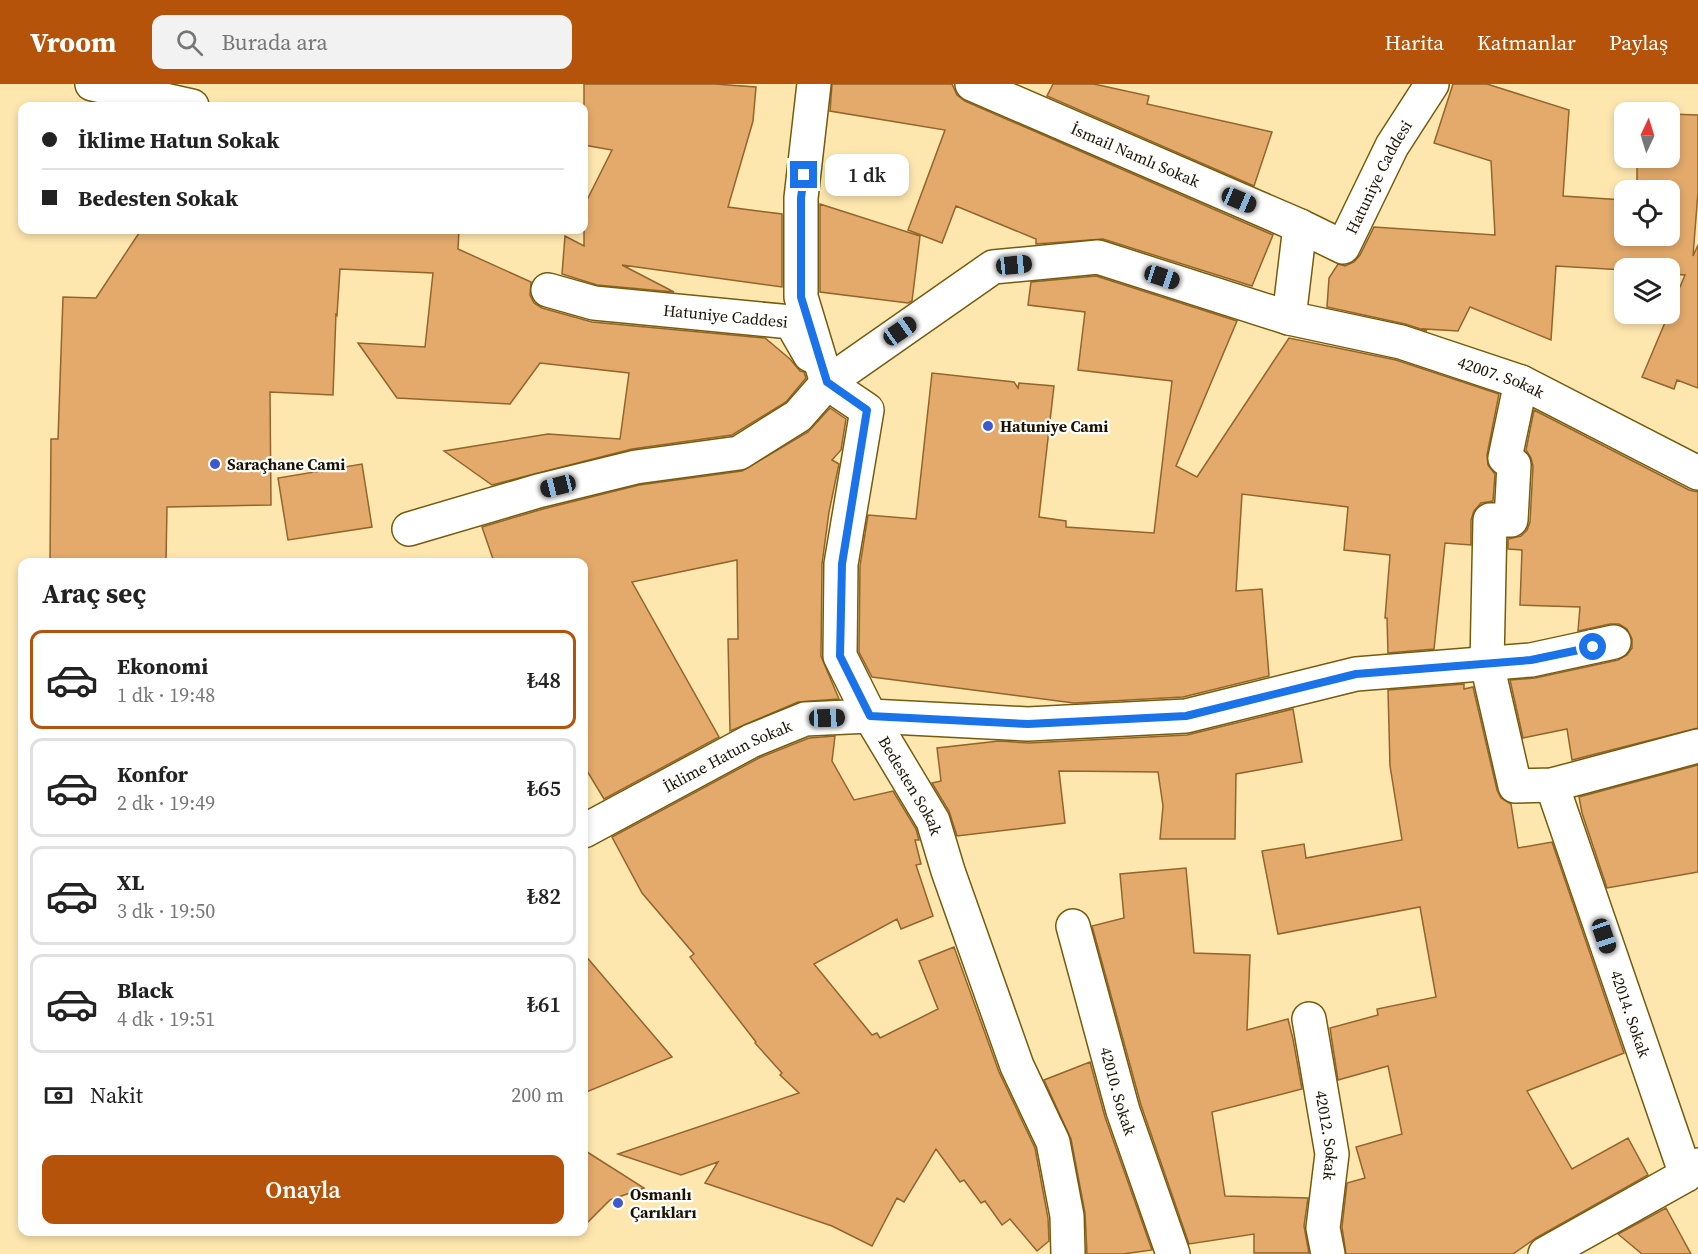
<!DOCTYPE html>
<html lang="tr">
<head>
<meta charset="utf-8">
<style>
	:root { --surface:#fff; --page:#f2f2f2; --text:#222; --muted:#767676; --line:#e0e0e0; --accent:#b45309 }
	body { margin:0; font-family:"Source Serif 4",serif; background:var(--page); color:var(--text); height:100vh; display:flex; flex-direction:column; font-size:22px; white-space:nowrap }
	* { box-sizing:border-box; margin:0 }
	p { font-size:20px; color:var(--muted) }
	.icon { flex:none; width:33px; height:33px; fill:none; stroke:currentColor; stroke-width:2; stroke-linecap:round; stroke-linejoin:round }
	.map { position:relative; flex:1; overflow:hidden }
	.sheet { position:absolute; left:18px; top:474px; width:570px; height:678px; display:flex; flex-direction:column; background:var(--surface); border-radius:12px; box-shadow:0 3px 9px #0003 }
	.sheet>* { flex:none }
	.hud { position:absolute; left:18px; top:18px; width:570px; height:132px; border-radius:12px; box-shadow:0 3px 9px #0003; display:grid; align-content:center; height:132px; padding:0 24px; background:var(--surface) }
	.needle { width:39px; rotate:4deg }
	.tools { position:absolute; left:1614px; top:18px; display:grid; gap:12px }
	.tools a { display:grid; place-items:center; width:66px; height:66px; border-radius:12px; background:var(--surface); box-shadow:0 3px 9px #0003; font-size:30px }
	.end { position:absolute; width:27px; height:27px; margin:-14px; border:8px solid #1a73e8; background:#fff; box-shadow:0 0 0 3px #fff }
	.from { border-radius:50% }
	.bubble { position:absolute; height:42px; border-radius:12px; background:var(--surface); box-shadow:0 3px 9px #0003; font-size:20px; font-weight:600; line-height:42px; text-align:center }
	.car { position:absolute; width:18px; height:36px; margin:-18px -9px; border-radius:8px; box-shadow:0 0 4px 2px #0007; background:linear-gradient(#222 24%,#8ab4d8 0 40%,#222 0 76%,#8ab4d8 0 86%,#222 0) }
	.hud b { display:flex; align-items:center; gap:21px; height:57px; font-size:22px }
	.hud b+b { border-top:2px solid var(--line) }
	.hud i { width:15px; height:15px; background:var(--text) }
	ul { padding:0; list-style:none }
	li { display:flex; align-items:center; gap:18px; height:99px; margin:0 12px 9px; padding:0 12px; border:3px solid var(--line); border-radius:12px }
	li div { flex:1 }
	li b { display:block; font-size:22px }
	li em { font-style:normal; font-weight:600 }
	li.on { border-color:var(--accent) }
	li>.icon { width:54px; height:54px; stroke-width:1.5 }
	h2 { padding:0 24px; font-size:27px; line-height:72px }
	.pay { display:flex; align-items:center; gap:15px; height:66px; padding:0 24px; font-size:22px }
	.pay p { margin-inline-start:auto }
	.primary-button { display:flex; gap:12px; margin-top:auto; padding:12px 24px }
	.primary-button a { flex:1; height:69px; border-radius:12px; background:var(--accent); color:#fff; font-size:24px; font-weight:600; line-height:69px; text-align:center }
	header { display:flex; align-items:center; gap:36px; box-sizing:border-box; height:84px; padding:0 30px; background:var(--accent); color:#fff }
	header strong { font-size:28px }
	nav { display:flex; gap:33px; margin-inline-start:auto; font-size:21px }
	.search { width:420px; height:54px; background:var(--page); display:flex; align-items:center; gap:15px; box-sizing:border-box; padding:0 21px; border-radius:12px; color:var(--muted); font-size:22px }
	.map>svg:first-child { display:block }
	.building { fill:#e3aa6b; stroke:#93642b; stroke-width:1.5 }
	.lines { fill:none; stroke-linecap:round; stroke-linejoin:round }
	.minor-casing { stroke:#755b0d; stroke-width:36 }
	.minor { stroke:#fff; stroke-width:33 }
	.route { stroke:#1a73e8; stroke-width:8 }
	.poi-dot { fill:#3c5acc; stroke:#fff; stroke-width:2 }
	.labels { text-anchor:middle; stroke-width:4.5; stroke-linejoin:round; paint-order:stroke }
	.street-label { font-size:16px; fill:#1d1300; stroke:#fff }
	.poi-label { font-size:16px; font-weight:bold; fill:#1d1300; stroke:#fff; text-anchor:start }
</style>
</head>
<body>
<header>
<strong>Vroom</strong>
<div class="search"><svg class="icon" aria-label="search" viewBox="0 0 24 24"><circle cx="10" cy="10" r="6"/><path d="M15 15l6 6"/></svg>Burada ara</div>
<nav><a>Harita</a><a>Katmanlar</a><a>Paylaş</a></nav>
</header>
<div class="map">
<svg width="1698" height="1170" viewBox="0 0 1698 1170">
	<rect width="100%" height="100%" fill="#fee7af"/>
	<path class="building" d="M 584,0 L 715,0 L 756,3 L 753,37 L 728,123 L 782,130 L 782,203 L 622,181 L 674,208 L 597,201 L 562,190 L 565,152 L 584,162 L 584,122 L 612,66 L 584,61 Z
		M 832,0 L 952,0 L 957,11 L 965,17 L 1273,151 L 1252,202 L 1103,155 L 1036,160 L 1036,155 L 956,122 L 942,159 L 908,146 L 945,46 L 830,27 Z
		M 1053,0 L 1094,0 L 1149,12 L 1147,20 L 1272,48 L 1254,102 L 1047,12 Z
		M 1453,0 L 1487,0 L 1569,26 L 1563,112 L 1624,116 L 1624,152 L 1670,152 L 1670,106 L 1637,106 L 1637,74 L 1670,74 L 1670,30 L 1698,31 L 1698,108 L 1693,172 L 1698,161 L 1698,304 L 1677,296 L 1674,305 L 1642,293 L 1685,191 L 1670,190 L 1670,184 L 1624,184 L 1624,186 L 1556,182 L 1551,256 L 1470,223 L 1458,247 L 1424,245 L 1427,247 L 1405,240 L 1327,223 L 1329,194 L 1338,180 L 1345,182 L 1354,178 L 1360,171 L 1374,143 L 1495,151 L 1491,77 L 1434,59 Z
		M 820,120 L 920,152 L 912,217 L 908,219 L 820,208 Z
		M 141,146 L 459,146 L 458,165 L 531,198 L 530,211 L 534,219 L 542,224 L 592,238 L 765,254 L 790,275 L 800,287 L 804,288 L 806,294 L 786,318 L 732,351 L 632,365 L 492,401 L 444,367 L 548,350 L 620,355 L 629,289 L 540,279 L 510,320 L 397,314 L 358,259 L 425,263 L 433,189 L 340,185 L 337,231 L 336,229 L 333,311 L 270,308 L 271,421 L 167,423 L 166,478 L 50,478 L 51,355 L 58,355 L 63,213 L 96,214 Z
		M 1096,192 L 1237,237 L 1176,382 L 1197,393 L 1289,254 L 1396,276 L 1499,310 L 1487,371 L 1488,381 L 1495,390 L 1493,417 L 1481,419 L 1474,427 L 1471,436 L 1471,461 L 1445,459 L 1434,565 L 1388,569 L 1387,534 L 1385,534 L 1390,471 L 1344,466 L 1348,423 L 1242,410 L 1236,507 L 1262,505 L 1269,592 L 1183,613 L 1074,619 L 872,593 L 859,568 L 860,482 L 868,431 L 916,435 L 932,289 L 1014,298 L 1018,304 L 1019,299 L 1054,302 L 1039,433 L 1066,437 L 1066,443 L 1154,449 L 1172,297 L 1078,286 L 1085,228 L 1028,221 L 1031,198 Z
		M 830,324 L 846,335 L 841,366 L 832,376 L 839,380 L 829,428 L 822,480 L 821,572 L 839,615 L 798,618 L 730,647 L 728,555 L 738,555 L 737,476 L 632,498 L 719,653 L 604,715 L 584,682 L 584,478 L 494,478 L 482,443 L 543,425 L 639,401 L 742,387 L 808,348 Z
		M 1534,326 L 1689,406 L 1698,408 L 1698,644 L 1572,676 L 1567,645 L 1523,654 L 1510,596 L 1535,594 L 1618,576 L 1627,571 L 1632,564 L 1632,555 L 1627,545 L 1619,540 L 1610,540 L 1578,547 L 1580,523 L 1520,521 L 1522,466 L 1508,465 L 1508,455 L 1521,452 L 1527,446 L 1530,438 L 1533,382 L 1531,374 L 1526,366 Z
		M 362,380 L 372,443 L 288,456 L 278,394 Z
		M 1464,600 L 1464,605 L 1473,603 L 1497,706 L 1501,714 L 1511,720 L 1518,764 L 1552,758 L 1624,969 L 1527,1007 L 1572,1085 L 1628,1054 L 1648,1091 L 1536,1154 L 1513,1170 L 1346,1170 L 1342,1143 L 1347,1099 L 1365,1094 L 1356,1063 L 1402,1050 L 1388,982 L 1338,996 L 1330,944 L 1378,931 L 1377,925 L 1436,913 L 1420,823 L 1278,850 L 1262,767 L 1304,760 L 1306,774 L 1402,756 L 1390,682 L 1388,606 Z
		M 1293,625 L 1302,678 L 1236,690 L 1235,755 L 1160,755 L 1163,722 L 1158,688 L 1059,687 L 1065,739 L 957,752 L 949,727 L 932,699 L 941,697 L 937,664 L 999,657 L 1029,659 L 1187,651 Z
		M 835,652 L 832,677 L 854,716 L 893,707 L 916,745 L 919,756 L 915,756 L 921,780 L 916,781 L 933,832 L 901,845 L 897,835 L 814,880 L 872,951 L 877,949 L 880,954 L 938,925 L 919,877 L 954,863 L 999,988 L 1035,1064 L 1048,1134 L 1049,1157 L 1037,1167 L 1010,1135 L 1002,1141 L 985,1117 L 981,1119 L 964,1096 L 960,1098 L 936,1065 L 904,1118 L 897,1114 L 872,1162 L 832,1142 L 705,1099 L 718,1078 L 681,1091 L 618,1070 L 799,1009 L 780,991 L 782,989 L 755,959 L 756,958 L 690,873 L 694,870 L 642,809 L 612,753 L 759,674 L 809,654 Z
		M 1698,681 L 1698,788 L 1607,804 L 1582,729 L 1579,713 Z
		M 1186,784 L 1194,869 L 1250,871 L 1247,946 L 1288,935 L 1293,955 L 1302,1005 L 1212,1028 L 1225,1112 L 1308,1114 L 1304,1142 L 1309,1169 L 1254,1169 L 1254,1150 L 1189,1160 L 1141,1021 L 1092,842 L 1124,834 L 1120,790 Z
		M 584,870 L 672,973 L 584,1009 Z
		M 1090,978 L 1105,1033 L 1152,1166 L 1123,1170 L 1087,1170 L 1085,1129 L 1071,1055 L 1044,996 Z
		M 584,1066 L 644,1104 L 610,1116 L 584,1142 Z
		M 1666,1124 L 1691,1170 L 1642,1170 L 1618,1150 Z"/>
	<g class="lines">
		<g class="minor-casing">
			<g id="minor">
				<path d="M 92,0 L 192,22"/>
				<path id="s1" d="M 814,0 L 801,114 L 801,213 L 827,299 L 867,326 L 841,480 L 840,572 L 870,632 L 933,737 L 948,787 L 1017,982 L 1053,1058 L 1067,1132 L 1068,1170"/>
				<path id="s2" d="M 972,0 L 1300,142"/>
				<path id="s3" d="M 548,206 L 594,219 L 791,238 L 810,271"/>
				<path id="s4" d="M 1289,234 L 1300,142 L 1343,163 L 1392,62 L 1432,0"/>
				<path d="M 1521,298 L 1505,374 L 1514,381 L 1511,436 L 1490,436 L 1487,580 L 1515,702 L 1552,701 L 1698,662"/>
				<path id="s5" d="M 409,445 L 538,407 L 636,383 L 739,369 L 798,332 L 827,299 L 993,183 L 1098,173 L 1289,234 L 1401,258 L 1521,298 L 1698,389"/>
				<path id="s6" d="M 1552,701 L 1686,1091"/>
				<path id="s7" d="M 584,747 L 751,657 L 805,635 L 870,632 L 1028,640 L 1186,632 L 1356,590 L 1531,576 L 1614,558"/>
				<path id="s8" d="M 1073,842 L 1123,1027 L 1173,1170"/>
				<path id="s9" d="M 1309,935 L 1332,1070 L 1323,1144 L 1328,1170"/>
				<path d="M 1545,1170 L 1686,1091 L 1698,1081"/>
			</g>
		</g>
		<use href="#minor" class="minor"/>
	</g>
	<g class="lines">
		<path class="route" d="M 804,91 L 801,114 L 801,213 L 827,298 L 867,326 L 842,480 L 840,572 L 870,632 L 1028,640 L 1186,632 L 1356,590 L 1531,576 L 1593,563"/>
	</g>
	<g class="poi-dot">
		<circle cx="988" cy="342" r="6"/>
		<circle cx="215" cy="380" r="6"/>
		<circle cx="618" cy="1119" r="6"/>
	</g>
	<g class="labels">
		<g class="street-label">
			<text dy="6" stroke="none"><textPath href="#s2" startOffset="178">İsmail Namlı Sokak</textPath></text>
			<text dy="6" stroke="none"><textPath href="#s4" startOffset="219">Hatuniye Caddesi</textPath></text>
			<text dy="6" stroke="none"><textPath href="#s3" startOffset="180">Hatuniye Caddesi</textPath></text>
			<text dy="6" stroke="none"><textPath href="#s5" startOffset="1182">42007. Sokak</textPath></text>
			<text dy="6" stroke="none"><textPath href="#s7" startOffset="162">İklime Hatun Sokak</textPath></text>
			<text dy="6" stroke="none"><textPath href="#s1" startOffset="748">Bedesten Sokak</textPath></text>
			<text dy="6" stroke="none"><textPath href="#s6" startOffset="242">42014. Sokak</textPath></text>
			<text dy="6" stroke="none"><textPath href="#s8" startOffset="171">42010. Sokak</textPath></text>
			<text dy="6" stroke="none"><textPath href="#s9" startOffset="118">42012. Sokak</textPath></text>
		</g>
		<g class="poi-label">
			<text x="1000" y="348">Hatuniye Cami</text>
			<text x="227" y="386">Saraçhane Cami</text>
			<text x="630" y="1116">Osmanlı<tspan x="630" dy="18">Çarıkları</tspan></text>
		</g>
	</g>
</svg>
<div class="tools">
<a><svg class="needle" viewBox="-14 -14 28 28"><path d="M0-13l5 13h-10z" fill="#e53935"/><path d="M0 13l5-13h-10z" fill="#767676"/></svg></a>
<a><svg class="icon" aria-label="locate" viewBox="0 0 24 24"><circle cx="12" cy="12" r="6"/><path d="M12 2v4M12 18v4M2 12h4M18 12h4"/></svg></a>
<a><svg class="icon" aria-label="layers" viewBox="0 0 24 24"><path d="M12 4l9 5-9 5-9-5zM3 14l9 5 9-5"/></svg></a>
</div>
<i class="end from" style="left:1593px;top:563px"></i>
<i class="end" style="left:804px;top:91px"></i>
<div class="bubble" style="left:825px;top:70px;width:84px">1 dk</div>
<i class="car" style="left:1239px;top:116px;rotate:113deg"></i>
<i class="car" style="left:1014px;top:181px;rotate:84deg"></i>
<i class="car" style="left:1162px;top:193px;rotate:108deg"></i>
<i class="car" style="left:900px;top:247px;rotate:55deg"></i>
<i class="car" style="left:558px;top:402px;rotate:256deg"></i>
<i class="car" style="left:827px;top:634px;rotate:88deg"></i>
<i class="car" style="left:1604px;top:852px;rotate:161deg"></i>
<div class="hud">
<b><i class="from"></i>İklime Hatun Sokak</b>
<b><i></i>Bedesten Sokak</b>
</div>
<section class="sheet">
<h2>Araç seç</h2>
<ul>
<li class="on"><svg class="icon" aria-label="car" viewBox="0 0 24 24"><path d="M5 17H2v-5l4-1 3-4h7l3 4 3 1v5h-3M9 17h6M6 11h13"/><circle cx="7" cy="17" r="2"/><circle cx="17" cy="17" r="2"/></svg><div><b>Ekonomi</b><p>1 dk · 19:48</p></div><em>₺48</em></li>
<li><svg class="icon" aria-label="car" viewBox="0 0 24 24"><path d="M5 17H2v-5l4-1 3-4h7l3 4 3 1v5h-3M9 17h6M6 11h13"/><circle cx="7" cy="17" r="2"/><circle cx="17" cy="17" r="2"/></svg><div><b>Konfor</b><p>2 dk · 19:49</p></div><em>₺65</em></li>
<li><svg class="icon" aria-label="car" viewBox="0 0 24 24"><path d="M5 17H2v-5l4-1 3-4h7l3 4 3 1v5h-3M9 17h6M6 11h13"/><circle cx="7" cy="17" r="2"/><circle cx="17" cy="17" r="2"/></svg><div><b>XL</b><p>3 dk · 19:50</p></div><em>₺82</em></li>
<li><svg class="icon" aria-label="car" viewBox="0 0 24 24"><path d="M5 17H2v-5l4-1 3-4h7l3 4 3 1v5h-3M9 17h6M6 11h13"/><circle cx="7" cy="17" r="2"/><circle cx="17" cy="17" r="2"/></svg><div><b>Black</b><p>4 dk · 19:51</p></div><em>₺61</em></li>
</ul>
<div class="pay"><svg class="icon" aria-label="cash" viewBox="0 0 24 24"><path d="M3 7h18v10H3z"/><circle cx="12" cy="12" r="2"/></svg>Nakit<p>200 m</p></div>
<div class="primary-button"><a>Onayla</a></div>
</section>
</div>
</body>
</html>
